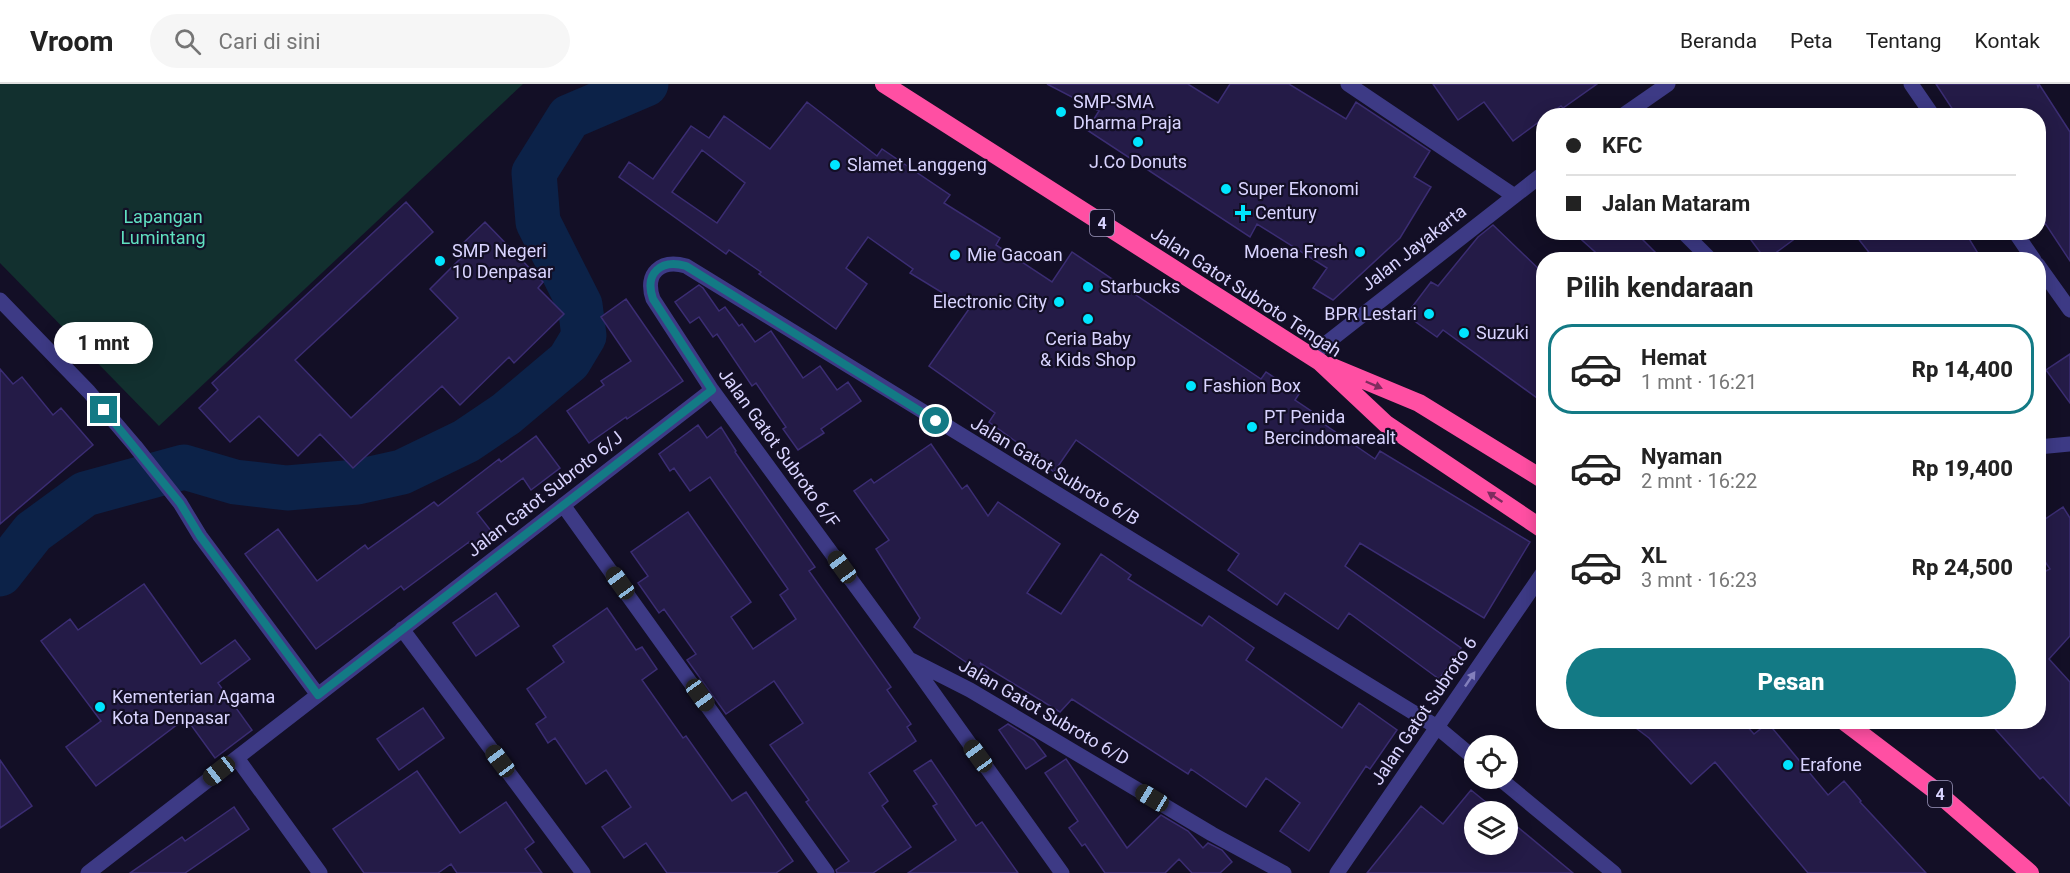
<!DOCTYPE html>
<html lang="id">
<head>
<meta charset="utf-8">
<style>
	:root { --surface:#fff; --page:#f6f6f6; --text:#222; --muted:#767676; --line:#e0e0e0; --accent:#137a85 }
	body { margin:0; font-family:Roboto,sans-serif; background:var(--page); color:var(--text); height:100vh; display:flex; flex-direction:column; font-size:22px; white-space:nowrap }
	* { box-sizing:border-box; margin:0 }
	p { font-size:20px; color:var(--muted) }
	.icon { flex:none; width:33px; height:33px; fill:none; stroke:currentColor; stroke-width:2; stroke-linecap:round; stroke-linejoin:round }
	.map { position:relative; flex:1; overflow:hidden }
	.panel { position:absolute; left:1536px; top:168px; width:510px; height:477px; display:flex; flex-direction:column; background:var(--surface); border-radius:24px; box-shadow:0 3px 15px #0003 }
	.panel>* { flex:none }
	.banner { position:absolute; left:1536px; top:24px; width:510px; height:132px; border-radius:24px; box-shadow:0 3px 15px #0003; display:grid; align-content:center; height:132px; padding:0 30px; background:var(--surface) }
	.fabs { position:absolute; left:1464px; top:651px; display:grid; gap:12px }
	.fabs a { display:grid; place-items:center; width:54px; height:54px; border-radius:50%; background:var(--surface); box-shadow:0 3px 15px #0003; font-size:30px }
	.end { position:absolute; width:27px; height:27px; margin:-14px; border:8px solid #137a85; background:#fff; box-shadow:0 0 0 3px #fff }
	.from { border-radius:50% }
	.bubble { position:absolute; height:42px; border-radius:21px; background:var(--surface); box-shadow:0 3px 15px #0003; font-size:20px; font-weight:800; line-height:42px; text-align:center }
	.car { position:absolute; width:18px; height:36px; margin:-18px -9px; border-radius:8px; box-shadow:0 0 4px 2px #0007; background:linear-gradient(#222 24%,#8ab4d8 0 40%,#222 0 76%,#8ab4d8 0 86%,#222 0) }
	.banner b { display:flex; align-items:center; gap:21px; height:57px; font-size:22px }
	.banner b+b { border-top:2px solid var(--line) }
	.banner i { width:15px; height:15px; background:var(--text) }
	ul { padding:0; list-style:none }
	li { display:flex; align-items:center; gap:18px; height:90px; margin:0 12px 9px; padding:0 18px; border:3px solid transparent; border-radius:24px }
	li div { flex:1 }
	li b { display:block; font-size:22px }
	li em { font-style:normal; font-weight:800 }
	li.selected { border-color:var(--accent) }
	li>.icon { width:54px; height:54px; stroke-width:1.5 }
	h2 { padding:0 30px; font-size:27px; line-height:72px }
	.cta { display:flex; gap:12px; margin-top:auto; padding:12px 30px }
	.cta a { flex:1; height:69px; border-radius:36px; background:var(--accent); color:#fff; font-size:24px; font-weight:800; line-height:69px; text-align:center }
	header { display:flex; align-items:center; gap:36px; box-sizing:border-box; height:84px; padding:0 30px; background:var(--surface); border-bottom:2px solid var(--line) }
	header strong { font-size:28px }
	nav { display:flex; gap:33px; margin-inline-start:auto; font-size:21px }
	.search { width:420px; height:54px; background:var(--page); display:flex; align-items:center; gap:15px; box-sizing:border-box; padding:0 21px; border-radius:33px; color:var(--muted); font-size:22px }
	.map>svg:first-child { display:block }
	.green { fill:#12302f }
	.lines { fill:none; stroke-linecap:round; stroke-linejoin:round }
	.river { stroke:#0c2248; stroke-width:45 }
	.building { fill:#241b47; stroke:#3b2d73; stroke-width:1.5; fill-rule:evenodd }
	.street { stroke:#3d3a85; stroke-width:15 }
	.highway { stroke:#ff4fa3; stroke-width:18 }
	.oneway { fill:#7d2c5e }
	.oneway2 { fill:#837fbc }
	.route { stroke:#137a85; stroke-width:8 }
	.poi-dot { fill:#00e5ff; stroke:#130f26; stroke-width:2 }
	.labels { text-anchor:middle; stroke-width:4.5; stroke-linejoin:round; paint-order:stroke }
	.shield { fill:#130f26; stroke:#9e99be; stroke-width:1.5 }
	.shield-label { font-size:16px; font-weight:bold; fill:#d9d4ff }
	.poi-label { font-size:18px; fill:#d9d4ff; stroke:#130f26; text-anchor:start }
	.park-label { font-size:18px; fill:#5fe0c0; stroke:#130f26 }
	.street-label { font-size:18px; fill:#d9d4ff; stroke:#130f26 }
</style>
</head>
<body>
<header>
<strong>Vroom</strong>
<div class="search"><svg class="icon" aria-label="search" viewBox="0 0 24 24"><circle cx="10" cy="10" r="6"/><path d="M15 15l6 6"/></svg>Cari di sini</div>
<nav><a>Beranda</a><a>Peta</a><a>Tentang</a><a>Kontak</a></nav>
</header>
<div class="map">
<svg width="2070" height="789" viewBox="0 0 2070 789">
	<rect width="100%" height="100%" fill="#130f26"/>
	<path class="green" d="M 0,0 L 523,0 L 159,342 L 0,179 Z"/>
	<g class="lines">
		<path class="river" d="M 0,490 L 33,448 L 85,410 L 184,383 L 235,398 L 287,404 L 357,398 L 402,388 L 466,357 L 506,330 L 569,277 L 584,252 L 580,221 L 538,138 L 534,89 L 569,33 L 646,0"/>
	</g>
	<path class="building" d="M 1047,0 L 1188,0 L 1218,19 L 1230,0 L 1289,0 L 1346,35 L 1356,18 L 1430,67 L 1414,93 L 1431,103 L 1400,154 L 1333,216 L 1313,204 L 1327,184 L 1257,140 L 1250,153 L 1087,46 L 1099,27 Z
		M 1433,0 L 1597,0 L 1563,24 L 1561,22 L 1547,32 L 1544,32 L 1544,34 L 1513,57 L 1484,18 L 1458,36 Z
		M 1936,0 L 2037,0 L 2038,3 L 2039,0 L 2070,48 L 2070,177 L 2045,139 L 2038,144 L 2038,32 L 1957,32 Z
		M 807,18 L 877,72 L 882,65 L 950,111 L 944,119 L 1000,154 L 996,161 L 1052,198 L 1072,168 L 1261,295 L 1266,288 L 1299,310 L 1295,316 L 1326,337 L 1324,340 L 1375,375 L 1380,367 L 1530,458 L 1484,534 L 1360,459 L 1345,482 L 1461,564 L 1439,595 L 1349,529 L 1338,545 L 1285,509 L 1277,521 L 1228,486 L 1239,470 L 1076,356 L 1054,388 L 1032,372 L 1033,370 L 989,338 L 995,329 L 929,282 L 969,225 L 910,189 L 913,185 L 868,153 L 846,184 L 867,200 L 836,245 L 759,190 L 761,188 L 729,166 L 726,170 L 619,93 L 629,78 L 653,95 L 691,42 L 709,54 L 724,32 L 770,65 ZM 702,66 L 745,99 L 717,139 L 672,108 Z
		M 406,118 L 433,148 L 295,276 L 351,334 L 458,234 L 430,205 L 463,172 L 457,165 L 485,138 L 543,198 L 538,204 L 564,230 L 514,279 L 509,273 L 460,321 L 442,302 L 353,384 L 320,350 L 298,372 L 259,332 L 230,358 L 199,324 L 218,306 L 212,299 Z
		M 1493,141 L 1544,190 L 1544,319 L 1443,246 L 1437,253 L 1406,231 L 1431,198 L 1438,202 L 1478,153 Z
		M 1573,148 L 1635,148 L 1663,176 L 1604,176 Z
		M 1745,148 L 1804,148 L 1766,176 Z
		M 1853,148 L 1965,148 L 1982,176 L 1875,176 Z
		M 699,201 L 703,204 L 719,227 L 725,223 L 739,242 L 742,240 L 755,258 L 771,247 L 803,294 L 820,282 L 837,306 L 848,298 L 861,317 L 821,345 L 824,349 L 798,366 L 783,345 L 786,343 L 756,299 L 752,302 L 717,250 L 713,253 L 699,233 L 690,239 L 675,218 Z
		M 626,215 L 683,297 L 627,335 L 626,333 L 589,359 L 567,327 L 604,301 L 601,297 L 631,277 L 601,233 Z
		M 2070,270 L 2070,319 L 2046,286 Z
		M 0,285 L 13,300 L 22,293 L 53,331 L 61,324 L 93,361 L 0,440 Z
		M 698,341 L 707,354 L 721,343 L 736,367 L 735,368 L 815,483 L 809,487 L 891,603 L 887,606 L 911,640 L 907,643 L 916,657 L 869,689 L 888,717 L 882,722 L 911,763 L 873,789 L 837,789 L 836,786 L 849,777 L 806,718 L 809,716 L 770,661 L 803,639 L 774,597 L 726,630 L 687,576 L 696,570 L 664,525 L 659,529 L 638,499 L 648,492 L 631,468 L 688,428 L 751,518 L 731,533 L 753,565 L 796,535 L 780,511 L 788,505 L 710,393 L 690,407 L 674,384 L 670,387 L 659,370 Z
		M 536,352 L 560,384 L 531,406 L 523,394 L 477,429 L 495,452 L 475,467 L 469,458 L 404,506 L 401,502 L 316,565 L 245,470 L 278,445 L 317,497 L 365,461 L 368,465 L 434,418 L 438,422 L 499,375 L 501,378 Z
		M 931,360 L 962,405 L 967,401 L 988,432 L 998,418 L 1060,460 L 1027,509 L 1061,530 L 1101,470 L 1131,491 L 1128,495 L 1202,542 L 1209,532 L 1254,564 L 1246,576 L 1342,644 L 1359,619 L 1397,646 L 1370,685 L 1366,682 L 1309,767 L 1280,747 L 1300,719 L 1266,694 L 1246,723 L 1191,685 L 1188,690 L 1072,615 L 1060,628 L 980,579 L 989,591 L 988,593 L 914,543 L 920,534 L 876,465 L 889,456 L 854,407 L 871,395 L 874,399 Z
		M 2063,423 L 2070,434 L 2070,552 L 2049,575 L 2070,598 L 2070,722 L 2043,693 L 2040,695 L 1989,638 L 2038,638 L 2038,491 L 2050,485 L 2038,467 L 2038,440 Z
		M 144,500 L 201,580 L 235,556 L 250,575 L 218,599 L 252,646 L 215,674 L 186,634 L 96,702 L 66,663 L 101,637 L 41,557 L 70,535 L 78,546 Z
		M 496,509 L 519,542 L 476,572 L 453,539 Z
		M 607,524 L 636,566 L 642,563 L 657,585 L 642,596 L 683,654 L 686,652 L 732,717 L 746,708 L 793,777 L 776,789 L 667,789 L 646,759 L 624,774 L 602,743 L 631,723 L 606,686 L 586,700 L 555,654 L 548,659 L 536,640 L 546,633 L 527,605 L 564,578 L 553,562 Z
		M 423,624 L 444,654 L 399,686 L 377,655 Z
		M 1628,638 L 1743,638 L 1754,650 L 1768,639 L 1828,711 L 1844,697 L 1861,717 L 1860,718 L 1926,789 L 1808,789 L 1715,678 L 1691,700 L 1649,654 Z
		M 1008,640 L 1034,656 L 1046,672 L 1026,685 L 999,646 Z
		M 1066,675 L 1127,764 L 1161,731 L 1188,747 L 1203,764 L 1208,759 L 1222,766 L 1232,778 L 1220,789 L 1192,789 L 1179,775 L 1165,789 L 1105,789 L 1085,760 L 1082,762 L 1069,744 L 1078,737 L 1045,689 Z
		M 0,676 L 32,722 L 0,744 Z
		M 931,676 L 976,742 L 982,738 L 1018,789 L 908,789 L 956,756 L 933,722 L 937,720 L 914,687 Z
		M 417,687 L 460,749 L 506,718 L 534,758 L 525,765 L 542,789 L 457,789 L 451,780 L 438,789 L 364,789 L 333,745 Z
		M 1471,706 L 1498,728 L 1474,728 L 1474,760 L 1508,760 L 1508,735 L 1573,789 L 1367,789 L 1421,722 L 1443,740 Z
		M 234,723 L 249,745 L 185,789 L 130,789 L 182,753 L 185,757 Z"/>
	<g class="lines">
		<path class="street" d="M 1348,0 L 1513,111
			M 1911,0 L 1933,32
			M 1622,32 L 1668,0
			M 1683,148 L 1711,176
			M 2015,148 L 2034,176
			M 2038,181 L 2070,226
			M 0,216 L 89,308 L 135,362 L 180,419 L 200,452 L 318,611
			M 1310,272 L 1544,89
			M 2038,363 L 2070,360
			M 563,421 L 827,789
			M 402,545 L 583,789
			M 911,576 L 970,606 L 1212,750 L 1284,789
			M 237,674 L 320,789
			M 1499,694 L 1614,789
			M 88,789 L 712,306
			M 1062,789 L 909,575 L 712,306 L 653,215 C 644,189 661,175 686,182 L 1437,643 L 1474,674
			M 1337,789 L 1544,487"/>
		<path class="highway" d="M 884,0 L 1320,278 L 1386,340 L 1544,446
			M 1330,282 L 1419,319 L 1544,396
			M 1845,638 L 1932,704 L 2030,789"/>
	</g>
	<defs><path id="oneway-solid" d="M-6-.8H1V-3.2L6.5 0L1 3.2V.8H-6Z" transform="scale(1.5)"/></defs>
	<g class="oneway">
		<use href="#oneway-solid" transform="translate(1374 301) rotate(23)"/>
		<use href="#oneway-solid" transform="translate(1495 413) rotate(-146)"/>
	</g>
	<use class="oneway2" href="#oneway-solid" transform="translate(1470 595) rotate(-56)"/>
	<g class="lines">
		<path class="route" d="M 104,326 L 180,419 L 200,452 L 318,611 L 712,306 L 653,215 C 644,189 661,175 686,182 L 936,337"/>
	</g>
	<g class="poi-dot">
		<circle cx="1061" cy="28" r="6"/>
		<circle cx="1138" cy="58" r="6"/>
		<circle cx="835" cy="81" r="6"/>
		<circle cx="1226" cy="105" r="6"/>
		<path d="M1240 120h6v6h6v6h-6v6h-6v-6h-6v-6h6z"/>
		<circle cx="1360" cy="168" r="6"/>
		<circle cx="955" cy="171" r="6"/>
		<circle cx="440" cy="177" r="6"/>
		<circle cx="1088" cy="203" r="6"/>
		<circle cx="1059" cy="218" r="6"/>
		<circle cx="1429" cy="230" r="6"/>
		<circle cx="1088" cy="235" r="6"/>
		<circle cx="1464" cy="249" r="6"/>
		<circle cx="1191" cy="302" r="6"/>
		<circle cx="1252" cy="343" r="6"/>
		<circle cx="100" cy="623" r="6"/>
		<circle cx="1788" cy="681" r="6"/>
	</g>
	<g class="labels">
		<g class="shield">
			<rect x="1090" y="126" width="24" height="26" rx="4.5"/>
			<rect x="1928" y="697" width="24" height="26" rx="4.5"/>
		</g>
		<g class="shield-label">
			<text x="1102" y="145">4</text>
			<text x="1940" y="716">4</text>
		</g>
		<g class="poi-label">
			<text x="1073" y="24">SMP-SMA<tspan x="1073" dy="21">Dharma Praja</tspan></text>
			<text x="1138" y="84" text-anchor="middle">J.Co Donuts</text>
			<text x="847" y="87">Slamet Langgeng</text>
			<text x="1238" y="111">Super Ekonomi</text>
			<text x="1255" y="135">Century</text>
			<text x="452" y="173">SMP Negeri<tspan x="452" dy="21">10 Denpasar</tspan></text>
			<text x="1348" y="174" text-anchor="end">Moena Fresh</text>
			<text x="967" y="177">Mie Gacoan</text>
			<text x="1100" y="209">Starbucks</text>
			<text x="1047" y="224" text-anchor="end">Electronic City</text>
			<text x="1417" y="236" text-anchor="end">BPR Lestari</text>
			<text x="1476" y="255">Suzuki</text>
			<text x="1088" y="261" text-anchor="middle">Ceria Baby<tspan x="1088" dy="21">&amp; Kids Shop</tspan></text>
			<text x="1203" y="308">Fashion Box</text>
			<text x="1264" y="339">PT Penida<tspan x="1264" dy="21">Bercindomarealt</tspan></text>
			<text x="112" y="619">Kementerian Agama<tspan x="112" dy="21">Kota Denpasar</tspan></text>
			<text x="1800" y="687">Erafone</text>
		</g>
		<g class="park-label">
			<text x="163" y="139">Lapangan<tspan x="163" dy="21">Lumintang</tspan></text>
		</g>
		<g class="street-label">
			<text transform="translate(1414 164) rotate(-38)" y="6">Jalan Jayakarta</text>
			<text transform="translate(1246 208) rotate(33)" y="6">Jalan Gatot Subroto Tengah</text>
			<text transform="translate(779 364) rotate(54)" y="6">Jalan Gatot Subroto 6/F</text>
			<text transform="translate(1055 387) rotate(31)" y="6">Jalan Gatot Subroto 6/B</text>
			<text transform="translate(545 410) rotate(-38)" y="6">Jalan Gatot Subroto 6/J</text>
			<text transform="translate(1424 627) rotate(-56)" y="6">Jalan Gatot Subroto 6</text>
			<text transform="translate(1044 628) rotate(30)" y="6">Jalan Gatot Subroto 6/D</text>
		</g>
	</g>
</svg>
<div class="fabs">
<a><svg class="icon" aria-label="locate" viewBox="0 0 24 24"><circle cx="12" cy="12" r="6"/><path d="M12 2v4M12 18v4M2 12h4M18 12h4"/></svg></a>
<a><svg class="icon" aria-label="layers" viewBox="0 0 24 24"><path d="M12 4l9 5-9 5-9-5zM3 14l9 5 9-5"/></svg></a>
</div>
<i class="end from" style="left:936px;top:337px"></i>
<i class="end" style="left:104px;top:326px"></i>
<div class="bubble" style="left:54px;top:238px;width:99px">1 mnt</div>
<i class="car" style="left:842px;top:483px;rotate:324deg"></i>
<i class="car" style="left:620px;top:499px;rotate:324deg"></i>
<i class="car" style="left:700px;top:611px;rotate:144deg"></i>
<i class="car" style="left:978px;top:672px;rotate:324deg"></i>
<i class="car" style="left:500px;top:677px;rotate:323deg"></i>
<i class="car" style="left:219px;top:687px;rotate:232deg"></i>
<i class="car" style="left:1152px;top:714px;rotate:301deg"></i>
<div class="banner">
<b><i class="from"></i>KFC</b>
<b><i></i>Jalan Mataram</b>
</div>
<section class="panel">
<h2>Pilih kendaraan</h2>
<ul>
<li class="selected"><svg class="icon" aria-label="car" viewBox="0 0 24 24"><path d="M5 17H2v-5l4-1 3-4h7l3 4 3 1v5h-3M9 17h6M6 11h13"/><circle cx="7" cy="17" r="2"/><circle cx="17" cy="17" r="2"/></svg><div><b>Hemat</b><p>1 mnt · 16:21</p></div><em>Rp 14,400</em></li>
<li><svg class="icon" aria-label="car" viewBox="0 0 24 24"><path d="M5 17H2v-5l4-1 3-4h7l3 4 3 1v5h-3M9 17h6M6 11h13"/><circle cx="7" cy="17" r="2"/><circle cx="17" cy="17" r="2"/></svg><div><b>Nyaman</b><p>2 mnt · 16:22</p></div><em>Rp 19,400</em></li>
<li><svg class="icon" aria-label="car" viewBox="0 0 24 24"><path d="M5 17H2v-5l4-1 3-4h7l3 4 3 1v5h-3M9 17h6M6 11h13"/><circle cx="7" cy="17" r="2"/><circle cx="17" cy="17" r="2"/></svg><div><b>XL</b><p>3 mnt · 16:23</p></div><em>Rp 24,500</em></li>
</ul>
<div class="cta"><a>Pesan</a></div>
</section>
</div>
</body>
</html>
